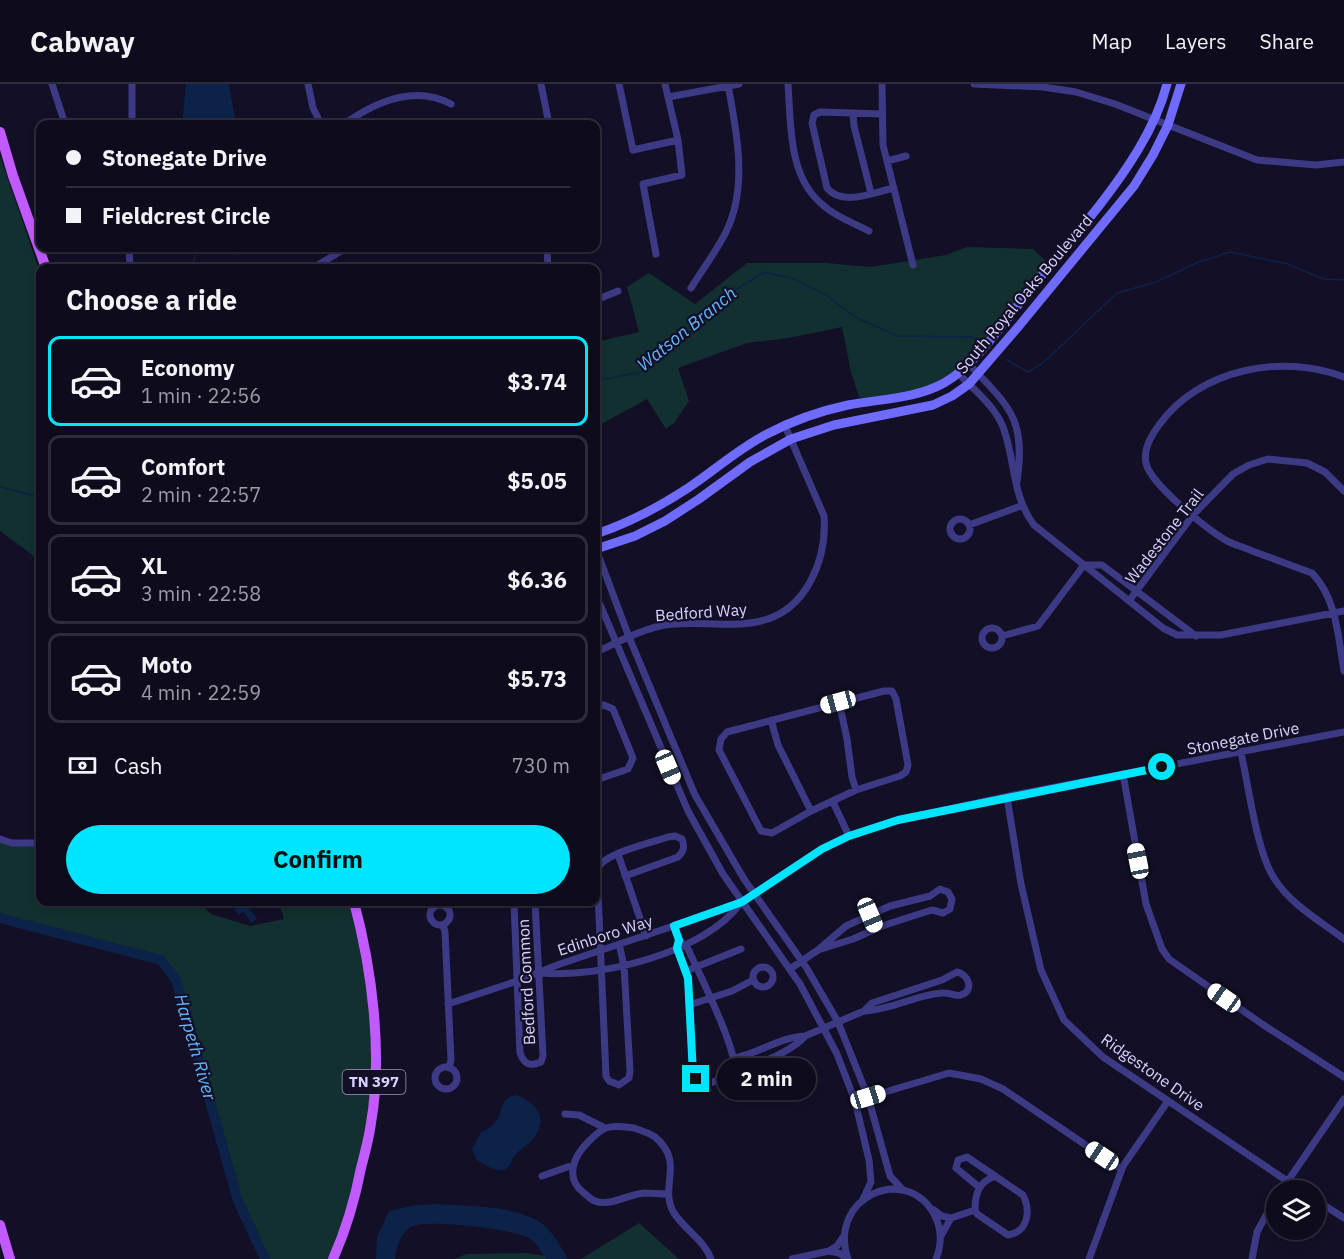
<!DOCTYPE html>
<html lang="en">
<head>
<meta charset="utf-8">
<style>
	:root { --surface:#0e0b1c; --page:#171425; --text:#f1f3f6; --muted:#9b9ba3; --line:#2e2b3b; --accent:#00e5ff }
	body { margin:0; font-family:"IBM Plex Sans",sans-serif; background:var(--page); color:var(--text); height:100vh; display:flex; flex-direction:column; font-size:22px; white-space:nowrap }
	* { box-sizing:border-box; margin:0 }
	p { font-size:20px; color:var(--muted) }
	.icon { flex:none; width:33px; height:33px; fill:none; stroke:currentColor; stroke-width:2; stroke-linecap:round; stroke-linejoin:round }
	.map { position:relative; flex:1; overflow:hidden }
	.details { position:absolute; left:36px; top:180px; width:564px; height:642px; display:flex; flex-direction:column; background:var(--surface); border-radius:12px; box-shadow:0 3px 9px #0003,0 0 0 2px var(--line) }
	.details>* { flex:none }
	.guide { position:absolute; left:36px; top:36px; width:564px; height:132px; border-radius:12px; box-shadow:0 3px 9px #0003,0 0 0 2px var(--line); display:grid; align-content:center; height:132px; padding:0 30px; background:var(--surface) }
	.fabs { position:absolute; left:1266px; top:1096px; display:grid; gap:12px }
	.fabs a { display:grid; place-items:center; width:60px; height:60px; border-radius:50%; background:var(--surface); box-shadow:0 3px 9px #0003,0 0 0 2px var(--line); font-size:30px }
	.end { position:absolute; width:27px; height:27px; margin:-14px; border:8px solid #00e5ff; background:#111; box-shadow:0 0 0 3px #111 }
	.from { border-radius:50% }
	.bubble { position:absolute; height:42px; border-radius:21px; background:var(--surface); box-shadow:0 3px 9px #0003,0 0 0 2px var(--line); font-size:20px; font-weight:700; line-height:42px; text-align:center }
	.car { position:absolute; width:18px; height:36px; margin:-18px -9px; border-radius:8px; box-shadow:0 0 4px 2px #0007; background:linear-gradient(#fff 24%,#345 0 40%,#fff 0 76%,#345 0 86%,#fff 0) }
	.guide b { display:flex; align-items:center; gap:21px; height:57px; font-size:22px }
	.guide b+b { border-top:2px solid var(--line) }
	.guide i { width:15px; height:15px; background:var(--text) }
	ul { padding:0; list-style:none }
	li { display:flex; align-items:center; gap:18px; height:90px; margin:0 12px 9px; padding:0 18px; border:3px solid var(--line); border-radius:12px }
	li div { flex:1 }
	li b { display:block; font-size:22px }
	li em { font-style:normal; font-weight:700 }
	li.active { border-color:var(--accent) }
	li>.icon { width:54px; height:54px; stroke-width:1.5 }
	h2 { padding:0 30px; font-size:27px; line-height:72px }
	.pay { display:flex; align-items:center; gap:15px; height:66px; padding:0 30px; font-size:22px }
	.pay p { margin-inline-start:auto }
	.button { display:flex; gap:12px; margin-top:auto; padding:12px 30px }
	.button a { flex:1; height:69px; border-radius:36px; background:var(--accent); color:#111; font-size:24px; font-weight:700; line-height:69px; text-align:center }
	header { display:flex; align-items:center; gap:36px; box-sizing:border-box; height:84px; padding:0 30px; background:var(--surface); border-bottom:2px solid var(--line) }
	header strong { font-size:28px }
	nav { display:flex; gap:33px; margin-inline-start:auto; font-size:21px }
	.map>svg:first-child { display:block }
	.green { fill:#12302f }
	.water { fill:#0c2248 }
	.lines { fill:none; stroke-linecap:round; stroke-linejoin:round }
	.stream { stroke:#0c2248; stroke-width:1.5 }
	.river { stroke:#0c2248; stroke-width:10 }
	.minor { stroke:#3d3a85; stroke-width:7 }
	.secondary { stroke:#6f6bff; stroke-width:9 }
	.primary { stroke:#c25bff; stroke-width:10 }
	.route { stroke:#00e5ff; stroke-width:8 }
	.labels { text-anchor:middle; stroke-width:4.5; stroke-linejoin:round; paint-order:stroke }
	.shield { fill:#130f26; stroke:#9e99be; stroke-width:1.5 }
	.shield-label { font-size:15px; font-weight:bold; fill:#d9d4ff }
	.street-label { font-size:16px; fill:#d9d4ff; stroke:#130f26 }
	.water-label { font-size:18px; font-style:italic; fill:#62b6ff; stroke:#130f26 }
</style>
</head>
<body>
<header>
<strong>Cabway</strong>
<nav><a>Map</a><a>Layers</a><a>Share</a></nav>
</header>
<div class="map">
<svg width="1344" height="1175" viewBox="0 0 1344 1175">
	<rect width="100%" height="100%" fill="#130f26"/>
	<path class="green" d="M 0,72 L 40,188 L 40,480 L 31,470 L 0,447 Z
		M 967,163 L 1033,165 L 1050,181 L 969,280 L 944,299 L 871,317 L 859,313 L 851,288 L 842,243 L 789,254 L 747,259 L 678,284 L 689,317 L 674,339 L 666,345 L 647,315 L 596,343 L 596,258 L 639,248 L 627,203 L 649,189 L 695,220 L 747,179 L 827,179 L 870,183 L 946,171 Z
		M 0,755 L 40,759 L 40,818 L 199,818 L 211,830 L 250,842 L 284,835 L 279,818 L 354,818 L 371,899 L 372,1037 L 333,1175 L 265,1175 L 238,1117 L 176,896 L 161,876 L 0,834 Z
		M 639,1139 L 679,1175 L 581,1175 Z
		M 526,1169 L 565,1175 L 455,1175 L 466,1170 Z"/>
	<path class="water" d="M 186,0 L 229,0 L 236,40 L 182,40 Z
		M 212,164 L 252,164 L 235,171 Z
		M 233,818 L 254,818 L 256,821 L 250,825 L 257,835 L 251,839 L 244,828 L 238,831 L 231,819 Z
		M 517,1011 C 536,1019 549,1034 534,1054 C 529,1060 522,1064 516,1070 C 512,1074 511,1082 506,1085 C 498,1090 482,1080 476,1075 L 472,1065 L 481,1048 C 511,1036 491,1016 517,1011 Z
		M 440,1120 C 469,1122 515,1122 540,1138 C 553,1147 560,1162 568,1175 L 546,1175 C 540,1167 538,1159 529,1154 C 513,1145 426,1134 411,1143 C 401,1148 396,1165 395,1175 L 376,1175 L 377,1153 L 389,1127 L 416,1121 Z"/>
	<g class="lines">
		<path class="stream" d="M 193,184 L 196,164
			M 1007,276 L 1028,288 L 1043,279 L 1117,209 L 1156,198 L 1196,179 L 1230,168 L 1288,180 L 1323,195 L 1344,196
			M 596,297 L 640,288 L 692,246 L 732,208 L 764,188 L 791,194 L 825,210 L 855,233 L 897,252 L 971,253 L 975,255
			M 0,403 L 40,413"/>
		<path class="river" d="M 0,834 L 161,876 L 176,896 L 238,1117 L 265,1175"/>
		<path class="minor" d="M 52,0 L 65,40
			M 132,0 L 132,40
			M 308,0 L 313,24 L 321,40
			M 541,0 L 549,40
			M 619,0 L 633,66 L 678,56
			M 788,0 C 791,41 788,94 824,122 C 836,133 854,139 869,147
			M 882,0 L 883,61 L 913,181
			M 974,0 L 1043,3 L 1076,8 L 1115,20 L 1257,76 L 1316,81 L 1344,78
			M 668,13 L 739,0
			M 853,30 L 854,42 L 871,109
			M 882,30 L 820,28 L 814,31 L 812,39 L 827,104 C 842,123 874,108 894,104
			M 344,40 C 375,18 414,0 451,20
			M 887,77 L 906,72
			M 129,164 L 130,184
			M 547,164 L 548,184
			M 656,170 L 643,100 L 682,91 L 678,56 L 665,0
			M 313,184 L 346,164
			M 691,204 C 702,186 716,168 726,148 C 748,103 737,49 728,1
			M 596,216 L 618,207
			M 969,280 C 1010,324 1026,334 1017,398
			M 959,290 C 974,306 995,322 1003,343 C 1016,377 1011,410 1034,441 L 1163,544 L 1177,551 L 1221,551 L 1344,527
			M 1344,293 C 1282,269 1199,285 1159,341 C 1151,352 1143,365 1146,379 C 1150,400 1208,446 1227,457 C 1235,461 1244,463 1252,467 C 1272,474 1292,482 1312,489 C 1337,515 1338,553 1344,587
			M950 445a10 10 0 1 1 20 0a10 10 0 1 1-20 0Z
			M 969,441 L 1021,422
			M 596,465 L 629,553 L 695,711 L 744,795 L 806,883 L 838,938 L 868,1013 L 890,1092 L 903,1106
			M 1084,481 L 1102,481 L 1196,552
			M 596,511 L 688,727 L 723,790 L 800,900 L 837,970 L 855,1017 L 869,1076 L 871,1098 L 863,1115
			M 1129,517 L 1193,431 L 1233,390 L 1249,381 L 1268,375 L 1307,379 L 1325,388 L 1344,407
			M982 554a10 10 0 1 1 20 0a10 10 0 1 1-20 0Z
			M 1002,552 L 1038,542 L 1084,481
			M 596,568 C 617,559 637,547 660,542 C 692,535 728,545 761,537 C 807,526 827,475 824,432 L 785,342
			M 884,607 L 892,607 L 896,615 L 908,681 L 906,688 L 900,692 L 856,706 L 811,727 L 772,749 L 761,747 L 719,666 L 721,655 L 727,648 Z
			M 839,618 L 847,655 L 852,693 L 856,706
			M 596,623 L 604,621 L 613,625 L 633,674 L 628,685 L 596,696
			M 771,636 L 778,661 L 811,727
			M 1241,668 C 1248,700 1257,769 1274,794 C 1290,820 1320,837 1344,855
			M 1123,690 L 1146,820 L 1162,865 L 1169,875 L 1262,940 L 1344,993
			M 1007,713 L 1021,800 L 1041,886 L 1064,936 L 1103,973 L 1302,1107
			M 833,718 L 849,752
			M 0,755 L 12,759 L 40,759
			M 618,770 L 646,852
			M 514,818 L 520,969 C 524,980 530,983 541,978 L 543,972 L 535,818
			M430 831a10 10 0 1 1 20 0a10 10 0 1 1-20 0Z
			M 443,841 L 445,848 L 451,976 L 449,984
			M 619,860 L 624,882 L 630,987 L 629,994 L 619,1001 L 609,997 L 606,992 L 597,786 C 602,769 651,759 668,753 L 675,752 L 682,755 C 685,763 684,767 678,773 L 625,792
			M753 893a10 10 0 1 1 20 0a10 10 0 1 1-20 0Z
			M 790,885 L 818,866 L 846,842 L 890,822 L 930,812 L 940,805 L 948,808 L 952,815 L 950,825 L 943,829 L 932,826 L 916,831 L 885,841 L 853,855 L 818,866
			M 686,887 L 741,865
			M 957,888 C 968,890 975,906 961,911 C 955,913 949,908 943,909 C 917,910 892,926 864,927 L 872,919 L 942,896 Z
			M 542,889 C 601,894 703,869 740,820
			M 448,920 L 517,897 L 560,880 L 730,823 L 742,818 L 822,765 L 849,752 L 899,736 L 1014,711 L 1344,648
			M 689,921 L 732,907 L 753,896
			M 805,952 L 864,927
			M 735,974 C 759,969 781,953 805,952 C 789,972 733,989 708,1000 L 701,1000 L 693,990 L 688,894 L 677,864 L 679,856 L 688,865 C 699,889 738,967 735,989
			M435 994a11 11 0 1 1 22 0a11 11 0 1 1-22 0Z
			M 855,1017 L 949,989 L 981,995 L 1003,1005 L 1121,1085
			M 565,1030 L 579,1031 L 605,1044
			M 542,1092 L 573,1081
			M 979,1103 L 956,1084 L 958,1076 L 967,1073 L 995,1092
			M 1281,1107 L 1344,1015
			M 667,1110 C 659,1110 652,1109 644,1109 C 629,1110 609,1123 595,1117 C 591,1116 587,1111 584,1109 C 564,1094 574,1072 588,1058 C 593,1053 600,1046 606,1044 C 615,1041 625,1043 634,1044 C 640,1046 649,1049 655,1053 C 686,1079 658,1102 674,1129 C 685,1146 704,1156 711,1175
			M 1316,1116 L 1344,1134
			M 934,1126 L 942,1132 L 951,1134 L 941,1152
			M 951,1134 L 975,1126 L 977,1130 L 1008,1151 C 1028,1148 1031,1127 1023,1111 L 995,1092 C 979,1098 975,1109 975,1126
			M 843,1153 L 837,1162 L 829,1167 L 839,1169 L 848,1175
			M 792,1175 L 829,1167
			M 848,1175 C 827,1113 906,1079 934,1130 C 942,1145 942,1160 936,1175
			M 1089,1175 L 1123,1082 L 1168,1017
			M 1252,1175 L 1257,1148 L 1276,1113"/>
		<path class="secondary" d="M 596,450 C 629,439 659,423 688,404 C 715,386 738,365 767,350 C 792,337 820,327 848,321 C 879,315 915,315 944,299 C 976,281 1006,235 1030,206 C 1066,161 1108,116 1138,66 C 1150,46 1161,23 1167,0
			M 596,465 L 635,452 L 665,437 L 699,415 L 750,378 L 791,355 L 834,341 L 933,321 L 952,312 L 969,300 L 1019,242 L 1134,102 L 1153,71 L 1168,41 L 1181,0"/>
		<path class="primary" d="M 0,48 L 13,92 L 46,184
			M 0,1141 L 10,1175
			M 333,1175 C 346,1146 355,1115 361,1084 C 365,1069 369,1054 371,1039 C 383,970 372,885 354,818"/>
	</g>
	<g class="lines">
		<path class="route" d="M 696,995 L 693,990 L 688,894 L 677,864 L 679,856 L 674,842 L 742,818 L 822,765 L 849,752 L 898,736 L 1162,683"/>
	</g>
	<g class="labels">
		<rect class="shield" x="342.5" y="986" width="63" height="24" rx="4.5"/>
		<g class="shield-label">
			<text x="374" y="1003">TN 397</text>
		</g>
		<g class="street-label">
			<text transform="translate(1024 210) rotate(-50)" y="6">South Royal Oaks Boulevard</text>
			<text transform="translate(1164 452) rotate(-52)" y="6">Wadestone Trail</text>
			<text transform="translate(701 528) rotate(-4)" y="6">Bedford Way</text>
			<text transform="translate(1243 654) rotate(-11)" y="6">Stonegate Drive</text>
			<text transform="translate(605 851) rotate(-18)" y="6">Edinboro Way</text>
			<text transform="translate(526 898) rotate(-93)" y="6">Bedford Common</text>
			<text transform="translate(1153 988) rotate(35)" y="6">Ridgestone Drive</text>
		</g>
		<g class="water-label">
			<text transform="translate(687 245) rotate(-39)" y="6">Watson Branch</text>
			<text transform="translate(195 963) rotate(74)" y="6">Harpeth River</text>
		</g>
	</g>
</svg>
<div class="fabs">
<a><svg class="icon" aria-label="layers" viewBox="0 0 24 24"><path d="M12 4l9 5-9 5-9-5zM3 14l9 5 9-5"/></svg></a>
</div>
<i class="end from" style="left:1162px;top:683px"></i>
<i class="end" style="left:696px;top:995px"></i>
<div class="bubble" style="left:717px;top:974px;width:99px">2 min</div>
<i class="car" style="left:838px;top:618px;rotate:255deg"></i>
<i class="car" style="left:668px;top:683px;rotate:157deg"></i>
<i class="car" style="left:1138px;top:777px;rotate:349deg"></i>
<i class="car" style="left:870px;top:831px;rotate:157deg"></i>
<i class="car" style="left:1224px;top:914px;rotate:305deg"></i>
<i class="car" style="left:868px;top:1013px;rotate:73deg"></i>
<i class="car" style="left:1102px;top:1072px;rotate:304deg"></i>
<div class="guide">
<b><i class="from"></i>Stonegate Drive</b>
<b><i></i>Fieldcrest Circle</b>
</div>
<section class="details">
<h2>Choose a ride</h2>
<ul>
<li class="active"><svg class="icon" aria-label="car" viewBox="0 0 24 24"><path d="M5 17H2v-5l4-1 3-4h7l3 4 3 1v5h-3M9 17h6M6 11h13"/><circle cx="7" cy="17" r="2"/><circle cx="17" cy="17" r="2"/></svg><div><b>Economy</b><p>1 min · 22:56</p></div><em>$3.74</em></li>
<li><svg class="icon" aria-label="car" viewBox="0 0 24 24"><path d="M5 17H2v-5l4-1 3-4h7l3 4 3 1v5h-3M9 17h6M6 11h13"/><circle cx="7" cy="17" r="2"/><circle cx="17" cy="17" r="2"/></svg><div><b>Comfort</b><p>2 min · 22:57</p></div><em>$5.05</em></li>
<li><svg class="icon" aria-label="car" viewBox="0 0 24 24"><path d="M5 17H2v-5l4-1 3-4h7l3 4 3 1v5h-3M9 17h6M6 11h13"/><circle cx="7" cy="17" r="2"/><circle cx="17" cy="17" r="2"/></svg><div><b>XL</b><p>3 min · 22:58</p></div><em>$6.36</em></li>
<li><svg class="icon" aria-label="car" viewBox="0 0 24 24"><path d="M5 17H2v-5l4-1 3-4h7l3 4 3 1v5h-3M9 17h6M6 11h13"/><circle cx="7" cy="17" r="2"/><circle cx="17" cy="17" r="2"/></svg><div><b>Moto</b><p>4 min · 22:59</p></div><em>$5.73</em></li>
</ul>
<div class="pay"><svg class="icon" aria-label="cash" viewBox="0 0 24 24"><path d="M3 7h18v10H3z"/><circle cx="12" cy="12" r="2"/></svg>Cash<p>730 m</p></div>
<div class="button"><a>Confirm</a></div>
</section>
</div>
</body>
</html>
